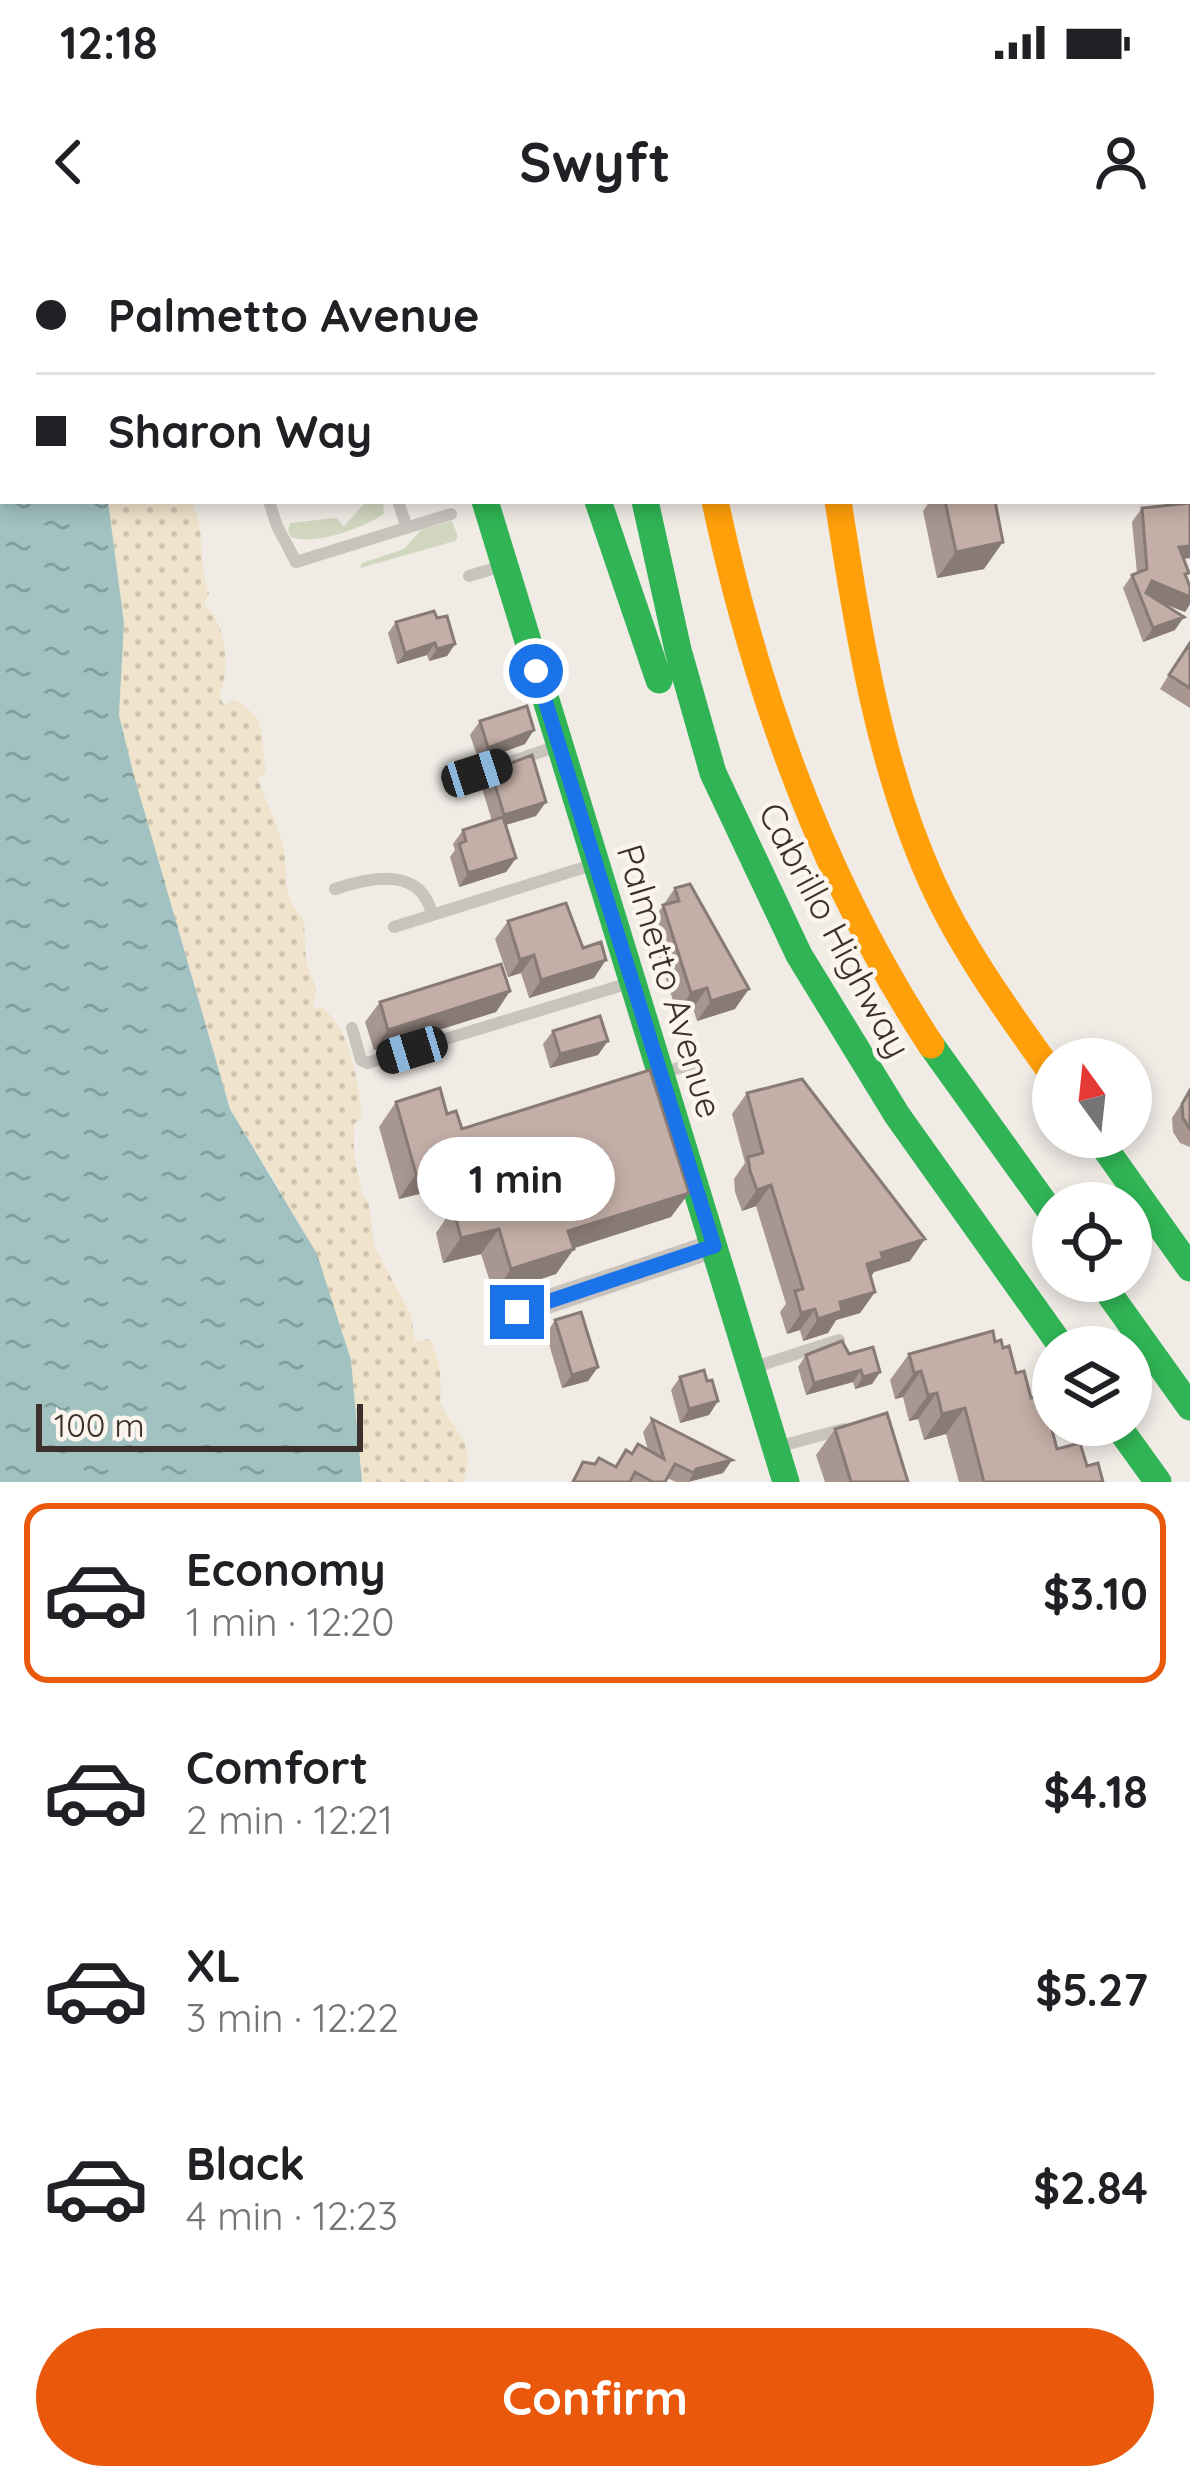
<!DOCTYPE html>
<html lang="en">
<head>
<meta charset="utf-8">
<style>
	:root { --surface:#fff; --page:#f2f2f2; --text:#202124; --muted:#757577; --line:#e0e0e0; --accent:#ea580c }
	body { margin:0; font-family:Quicksand,sans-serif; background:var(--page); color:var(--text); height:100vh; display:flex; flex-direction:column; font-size:45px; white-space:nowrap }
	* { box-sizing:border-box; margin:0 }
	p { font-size:39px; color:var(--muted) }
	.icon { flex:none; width:66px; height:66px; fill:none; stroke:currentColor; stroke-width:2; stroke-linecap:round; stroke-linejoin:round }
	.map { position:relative; height:1242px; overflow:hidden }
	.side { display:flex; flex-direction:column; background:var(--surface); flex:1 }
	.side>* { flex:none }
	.top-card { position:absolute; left:0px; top:0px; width:1191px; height:264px; box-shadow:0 6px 18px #0003; display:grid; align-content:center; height:264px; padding:0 36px; background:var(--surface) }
	.needle { width:78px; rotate:345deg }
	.controls { position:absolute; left:1032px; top:798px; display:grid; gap:24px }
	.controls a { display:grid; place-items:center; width:120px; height:120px; border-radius:50%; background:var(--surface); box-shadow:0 6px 18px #0003; font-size:60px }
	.scale { position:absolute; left:36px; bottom:30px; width:327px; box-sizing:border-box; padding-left:12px; border:6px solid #3b302b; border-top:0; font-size:33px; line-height:42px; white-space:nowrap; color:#3b302b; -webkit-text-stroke:9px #fbf5ee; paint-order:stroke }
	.end { position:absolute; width:54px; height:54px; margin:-27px; border:15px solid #1a73e8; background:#fff; box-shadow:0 0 0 6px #fff }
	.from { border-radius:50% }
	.bubble { position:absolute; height:84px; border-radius:42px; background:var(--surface); box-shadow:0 6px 18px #0003; font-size:39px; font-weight:700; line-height:84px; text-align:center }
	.car { position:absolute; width:36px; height:72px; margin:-36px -18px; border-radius:15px; box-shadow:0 0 9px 3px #0007; background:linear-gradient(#222 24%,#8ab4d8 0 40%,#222 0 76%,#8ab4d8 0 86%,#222 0) }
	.top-card b { display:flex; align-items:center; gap:42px; height:114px; font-size:45px }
	.top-card b+b { border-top:3px solid var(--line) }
	.top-card i { width:30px; height:30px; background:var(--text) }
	ul { padding:21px 0 0; list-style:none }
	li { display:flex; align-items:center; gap:36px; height:180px; margin:0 24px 18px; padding:0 12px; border:6px solid transparent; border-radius:24px }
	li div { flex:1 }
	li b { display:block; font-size:45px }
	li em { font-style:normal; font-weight:700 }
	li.active { border-color:var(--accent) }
	li>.icon { width:108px; height:108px; stroke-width:1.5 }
	.button { display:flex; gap:24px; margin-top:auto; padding:24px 36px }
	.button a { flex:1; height:138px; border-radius:72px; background:var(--accent); color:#fff; font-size:48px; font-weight:700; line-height:138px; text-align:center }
	.status { display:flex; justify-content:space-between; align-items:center; height:84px; padding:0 60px; background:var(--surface); direction:ltr }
	.status svg { height:33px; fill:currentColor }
	header { display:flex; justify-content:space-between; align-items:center; height:156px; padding:0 36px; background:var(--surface); font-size:54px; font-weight:700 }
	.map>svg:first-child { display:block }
	.grass { fill:#d1d6bf }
	.sand { fill:url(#sand-dots) }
	.water { fill:url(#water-ripples) }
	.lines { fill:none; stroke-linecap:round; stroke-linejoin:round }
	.lane { stroke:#c9c3be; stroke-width:12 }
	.street { stroke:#c9c3be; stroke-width:24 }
	.fast { stroke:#30b455; stroke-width:27 }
	.slow { stroke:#ff9f0a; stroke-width:27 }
	.jam { stroke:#e5322d; stroke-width:27 }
	.wall { fill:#a89690 }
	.shaded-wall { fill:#887a75 }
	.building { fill:#c3afa7; stroke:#887a75; stroke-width:3 }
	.route { stroke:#1a73e8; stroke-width:15 }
	.labels { text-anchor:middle; stroke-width:9; stroke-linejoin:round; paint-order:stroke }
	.street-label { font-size:36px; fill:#3b302b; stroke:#fbf5ee }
</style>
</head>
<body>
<div class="status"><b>12:18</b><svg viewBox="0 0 49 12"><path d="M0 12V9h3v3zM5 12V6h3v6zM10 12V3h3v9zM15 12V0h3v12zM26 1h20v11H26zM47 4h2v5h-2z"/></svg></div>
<header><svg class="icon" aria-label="back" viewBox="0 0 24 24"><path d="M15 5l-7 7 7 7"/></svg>Swyft<svg class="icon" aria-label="person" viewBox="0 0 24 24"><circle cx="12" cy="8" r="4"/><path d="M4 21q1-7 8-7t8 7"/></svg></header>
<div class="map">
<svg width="1190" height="1242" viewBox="0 0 1190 1242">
	<defs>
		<pattern id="sand-dots" width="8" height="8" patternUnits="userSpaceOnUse" patternTransform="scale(3)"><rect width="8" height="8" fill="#efe3cc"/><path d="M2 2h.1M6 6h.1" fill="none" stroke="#cec3af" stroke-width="1.8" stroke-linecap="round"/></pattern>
		<pattern id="water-ripples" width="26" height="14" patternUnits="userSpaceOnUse" patternTransform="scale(3)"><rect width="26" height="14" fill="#a1c2c1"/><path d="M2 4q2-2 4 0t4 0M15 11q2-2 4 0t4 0" fill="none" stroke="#849e9d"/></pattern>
	</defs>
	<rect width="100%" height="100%" fill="#f0ebe5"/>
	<path class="grass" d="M 367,261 L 383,261 L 384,274 C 363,288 315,306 291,297 L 288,290 L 290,283 L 336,278 L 344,286 Z
		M 452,281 L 458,297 L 455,301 L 360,328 L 362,323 L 404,309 L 421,290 Z"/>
	<path class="sand" d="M 108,261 L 191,261 C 207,290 197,322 209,353 L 204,364 C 227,385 231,429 219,456 L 224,465 L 234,460 C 271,479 259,498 266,531 L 258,539 C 266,563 282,591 285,616 C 289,646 280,653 304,680 L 306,722 L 316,748 L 313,768 L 323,768 C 350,789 359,844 362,877 L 354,884 L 354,914 L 362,953 L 369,964 L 374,1005 L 411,1076 L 415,1102 L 430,1099 C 440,1120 442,1138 440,1161 C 456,1198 476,1197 464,1242 L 362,1242 L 351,1120 L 279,948 L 230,869 L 133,532 L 119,475 L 124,383 Z"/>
	<path class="water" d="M 0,0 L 65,3 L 3,3 L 3,261 L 108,261 L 124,383 L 119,475 L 133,532 L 230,869 L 317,1014 L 351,1120 L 362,1242 L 0,1242 Z"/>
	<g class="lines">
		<path class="lane" d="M 203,0 L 204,3
			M 275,3 L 276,0
			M 354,3 L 354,0
			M 269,261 L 277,286 L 296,322 L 451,274
			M 398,261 L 407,288
			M 469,336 L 502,326
			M 477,533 L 558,506
			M 335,649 C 370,637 422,626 432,675
			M 394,687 L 595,624
			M 352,788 L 361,820 L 367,823 L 626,744
			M 663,832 L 699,823
			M 752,1128 L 839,1100
			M 777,1207 L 844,1189"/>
		<path class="street" d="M 1188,142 L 1190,144
			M 517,1072 L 714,1006"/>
		<path class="fast" d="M 432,0 L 432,3
			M 733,0 L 733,3
			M 805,0 L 805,3
			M 579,3 L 580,0
			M 485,261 L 786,1242
			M 598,261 L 659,440
			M 645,261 L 678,410 L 713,533 L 799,715 L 897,875 L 1062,1107
			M 931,805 L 1053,975
			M 1097,897 L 1190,1028
			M 1100,1041 L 1190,1167
			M 1117,1185 L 1158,1242"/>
		<path class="slow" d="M 620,0 L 621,3
			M 690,0 L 690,3
			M 715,261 C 756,454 822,639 931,805
			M 838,261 C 858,389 878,523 932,642 C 963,711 1009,773 1053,835"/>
		<path class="jam" d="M 543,0 L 544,3"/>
	</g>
	<path class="wall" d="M 1174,0 L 1190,0 L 1190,10 L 1188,9 L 1188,3 L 1178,3 Z
		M 930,261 L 995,261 L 984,329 L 937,338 L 923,271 Z
		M 1190,263 L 1190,318 L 1184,319 L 1189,333 L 1186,337 L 1190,364 L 1185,372 L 1162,363 L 1175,390 L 1143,402 L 1123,348 L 1132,335 L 1137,333 L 1132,282 L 1142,268 Z
		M 437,378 L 455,404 L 447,416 L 429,421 L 427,415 L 397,424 L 388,393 L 396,382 Z
		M 1190,401 L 1190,468 L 1160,449 Z
		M 480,481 L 525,504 L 479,521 L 470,495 Z
		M 491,531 L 536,576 L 506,585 L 516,618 L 506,632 L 459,647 L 450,617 L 455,610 L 453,604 L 463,590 L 492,581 L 481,545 Z
		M 675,648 L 735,769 L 697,781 L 693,768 L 677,773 L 649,686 Z
		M 508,681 L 583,708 L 594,738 L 529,758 L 521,733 L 508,737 L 495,699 Z
		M 510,751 L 496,772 L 374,810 L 365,782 L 380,762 Z
		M 553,791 L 598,815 L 550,828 L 543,804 Z
		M 1190,850 L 1190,907 L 1180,903 L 1173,892 L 1172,878 Z
		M 747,853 L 910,1021 L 874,1032 L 871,1037 L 875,1052 L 860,1073 L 836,1080 L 828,1093 L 803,1101 L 800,1090 L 787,1094 L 780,1072 L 786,1064 L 756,966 L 742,971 L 735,952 L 734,939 L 745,923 L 732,874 Z
		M 396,862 L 447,874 L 462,889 L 671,977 L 573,1008 L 556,1034 L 494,1054 L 481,1014 L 443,1023 L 436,993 L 453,968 L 466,965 L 459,944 L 399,959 L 379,887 Z
		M 555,1080 L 598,1127 L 588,1141 L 562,1148 L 546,1094 Z
		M 995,1102 L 1003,1108 L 1031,1158 L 1057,1209 L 1087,1226 L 1103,1242 L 959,1242 L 946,1194 L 924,1200 L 918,1179 L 909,1181 L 903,1157 L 895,1159 L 890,1140 L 909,1114 Z
		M 849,1114 L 880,1132 L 872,1144 L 855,1149 L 853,1142 L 806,1155 L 798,1127 L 806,1115 Z
		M 680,1137 L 707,1141 L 718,1161 L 709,1175 L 680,1183 L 671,1150 Z
		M 652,1179 L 732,1220 L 723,1233 L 687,1242 L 676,1242 L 667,1238 L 665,1242 L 571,1242 L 583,1222 L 615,1226 L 626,1210 L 631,1214 L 638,1204 L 648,1210 L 643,1192 Z
		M 835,1189 L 908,1242 L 825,1242 L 816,1215 Z"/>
	<path class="shaded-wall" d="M 1003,302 L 984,329 L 937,338 L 956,312 Z
		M 1190,306 L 1190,318 L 1170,320 L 1179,307 Z
		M 1152,341 L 1190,357 L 1190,364 L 1185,372 L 1142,355 Z
		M 1184,377 L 1175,390 L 1143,402 L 1153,388 Z
		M 435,403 L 427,415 L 397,424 L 405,413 Z
		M 455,404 L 447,416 L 429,421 L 437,409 Z
		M 534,490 L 525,504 L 479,521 L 488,508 Z
		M 546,562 L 536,576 L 494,588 L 504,575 Z
		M 516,618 L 506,632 L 459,647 L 468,633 Z
		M 534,715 L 521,733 L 508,737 L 520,720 Z
		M 606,720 L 594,738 L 529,758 L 541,740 Z
		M 707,748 L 693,768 L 677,773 L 691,753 Z
		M 749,749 L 735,769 L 697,781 L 711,761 Z
		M 510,751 L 496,772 L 374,810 L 388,790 Z
		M 608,801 L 598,815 L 550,828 L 560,814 Z
		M 476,919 L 459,944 L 399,959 L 416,934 Z
		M 771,945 L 756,966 L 742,971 L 757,950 Z
		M 689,953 L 671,977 L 550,1016 L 568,991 Z
		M 499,989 L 481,1014 L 443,1023 L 461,998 Z
		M 925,999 L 910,1021 L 874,1032 L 868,1040 L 867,1024 L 881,1013 Z
		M 574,1009 L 556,1034 L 494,1054 L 511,1029 Z
		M 875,1052 L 860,1073 L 836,1080 L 828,1093 L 803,1101 L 818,1079 L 840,1062 Z
		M 815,1069 L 800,1090 L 787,1094 L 801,1073 Z
		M 598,1127 L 588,1141 L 562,1148 L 572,1135 Z
		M 861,1130 L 853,1142 L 806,1155 L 814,1143 Z
		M 921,1131 L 903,1157 L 895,1159 L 914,1133 Z
		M 880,1132 L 872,1144 L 855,1149 L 863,1137 Z
		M 937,1153 L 918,1179 L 909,1181 L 928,1155 Z
		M 718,1161 L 709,1175 L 680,1183 L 689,1169 Z
		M 965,1168 L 946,1194 L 924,1200 L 942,1174 Z
		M 732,1220 L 723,1233 L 688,1242 L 696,1229 Z"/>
	<path class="building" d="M 945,261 L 995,261 L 1003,302 L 956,312 Z
		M 1190,263 L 1190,306 L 1179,307 L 1189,333 L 1185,334 L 1190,347 L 1190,357 L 1152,341 L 1146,353 L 1184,377 L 1153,388 L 1132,335 L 1147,329 L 1142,268 Z
		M 434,371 L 437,378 L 447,376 L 455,404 L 437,409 L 435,403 L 405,413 L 396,382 Z
		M 1190,403 L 1190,448 L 1169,435 Z
		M 527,466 L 534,490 L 488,508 L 480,481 Z
		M 532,515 L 546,562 L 504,575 L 491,531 Z
		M 503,577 L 516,618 L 468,633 L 459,604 L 466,601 L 463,590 Z
		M 690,644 L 749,749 L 711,761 L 707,748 L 691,753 L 663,665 L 679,661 L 675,648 Z
		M 566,663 L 583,708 L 601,702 L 606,720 L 541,740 L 534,715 L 520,720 L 508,681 Z
		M 501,724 L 510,751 L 388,790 L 380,762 Z
		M 600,776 L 608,801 L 560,814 L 553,791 Z
		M 650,830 L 689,953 L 568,991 L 574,1009 L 511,1029 L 499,989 L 461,998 L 453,968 L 489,959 L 476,919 L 416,934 L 396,862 L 440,848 L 447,874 L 456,871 L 462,889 Z
		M 802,839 L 925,999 L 881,1013 L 883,1019 L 867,1024 L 875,1052 L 840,1062 L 842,1071 L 818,1079 L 815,1069 L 801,1073 L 795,1051 L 803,1049 L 771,945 L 757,950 L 750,931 L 748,917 L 763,913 L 747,853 Z
		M 1190,850 L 1190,889 L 1183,878 L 1182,864 Z
		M 581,1072 L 598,1127 L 572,1135 L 555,1080 Z
		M 993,1091 L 995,1102 L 1001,1100 L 1003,1108 L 1009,1106 L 1016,1133 L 1024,1131 L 1031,1158 L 1043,1155 L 1057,1209 L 1080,1203 L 1087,1226 L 1098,1223 L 1103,1242 L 984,1242 L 965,1168 L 942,1174 L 937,1153 L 928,1155 L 921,1131 L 914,1133 L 909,1114 Z
		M 842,1101 L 849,1114 L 873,1107 L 880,1132 L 863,1137 L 861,1130 L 814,1143 L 806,1115 Z
		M 704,1130 L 707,1141 L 712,1140 L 718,1161 L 689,1169 L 680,1137 Z
		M 887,1173 L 908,1242 L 851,1242 L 835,1189 Z
		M 652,1179 L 732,1220 L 696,1229 L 694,1233 L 675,1224 L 665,1242 L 653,1242 L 635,1232 L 630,1242 L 573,1242 L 583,1222 L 595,1224 L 599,1218 L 616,1227 L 626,1210 L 632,1214 L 638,1204 L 664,1219 Z"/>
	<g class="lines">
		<path class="route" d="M 517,1072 L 714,1006 L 536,431"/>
	</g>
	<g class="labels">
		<g class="street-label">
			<text transform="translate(835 690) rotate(62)" y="13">Cabrillo Highway</text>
			<text transform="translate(670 741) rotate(73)" y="13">Palmetto Avenue</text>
		</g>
	</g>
</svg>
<div class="controls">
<a><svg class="needle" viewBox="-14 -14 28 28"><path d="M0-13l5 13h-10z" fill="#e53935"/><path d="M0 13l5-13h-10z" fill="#757577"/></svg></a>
<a><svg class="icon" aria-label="locate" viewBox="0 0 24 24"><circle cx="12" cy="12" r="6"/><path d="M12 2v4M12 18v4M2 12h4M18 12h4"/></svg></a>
<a><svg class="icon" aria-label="layers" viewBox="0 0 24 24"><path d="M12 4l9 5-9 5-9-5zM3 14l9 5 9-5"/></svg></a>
</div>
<div class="scale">100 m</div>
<i class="end from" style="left:536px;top:431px"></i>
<i class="end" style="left:517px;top:1072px"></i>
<div class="bubble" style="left:417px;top:897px;width:198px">1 min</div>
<i class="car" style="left:477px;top:533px;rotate:72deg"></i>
<i class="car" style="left:412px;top:810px;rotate:253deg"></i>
<div class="top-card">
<b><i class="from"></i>Palmetto Avenue</b>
<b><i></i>Sharon Way</b>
</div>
</div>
<section class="side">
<ul>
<li class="active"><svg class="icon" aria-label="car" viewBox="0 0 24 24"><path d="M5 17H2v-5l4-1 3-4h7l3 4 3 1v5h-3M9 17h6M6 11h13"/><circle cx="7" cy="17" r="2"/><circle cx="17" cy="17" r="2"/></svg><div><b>Economy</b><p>1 min · 12:20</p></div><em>$3.10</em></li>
<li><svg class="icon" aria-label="car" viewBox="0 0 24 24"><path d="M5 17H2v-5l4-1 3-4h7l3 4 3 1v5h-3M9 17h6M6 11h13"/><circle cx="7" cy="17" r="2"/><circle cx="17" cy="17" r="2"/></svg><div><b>Comfort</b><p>2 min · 12:21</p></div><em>$4.18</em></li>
<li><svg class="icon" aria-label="car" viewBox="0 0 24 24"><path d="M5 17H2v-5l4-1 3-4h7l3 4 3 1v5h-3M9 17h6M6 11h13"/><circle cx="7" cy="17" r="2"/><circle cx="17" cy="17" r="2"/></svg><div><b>XL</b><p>3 min · 12:22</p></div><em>$5.27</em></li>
<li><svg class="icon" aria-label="car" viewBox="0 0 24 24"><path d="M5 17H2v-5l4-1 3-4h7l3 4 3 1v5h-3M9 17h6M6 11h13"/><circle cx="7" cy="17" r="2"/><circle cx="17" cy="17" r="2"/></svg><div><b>Black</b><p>4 min · 12:23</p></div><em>$2.84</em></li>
</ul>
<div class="button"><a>Confirm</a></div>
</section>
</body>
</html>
